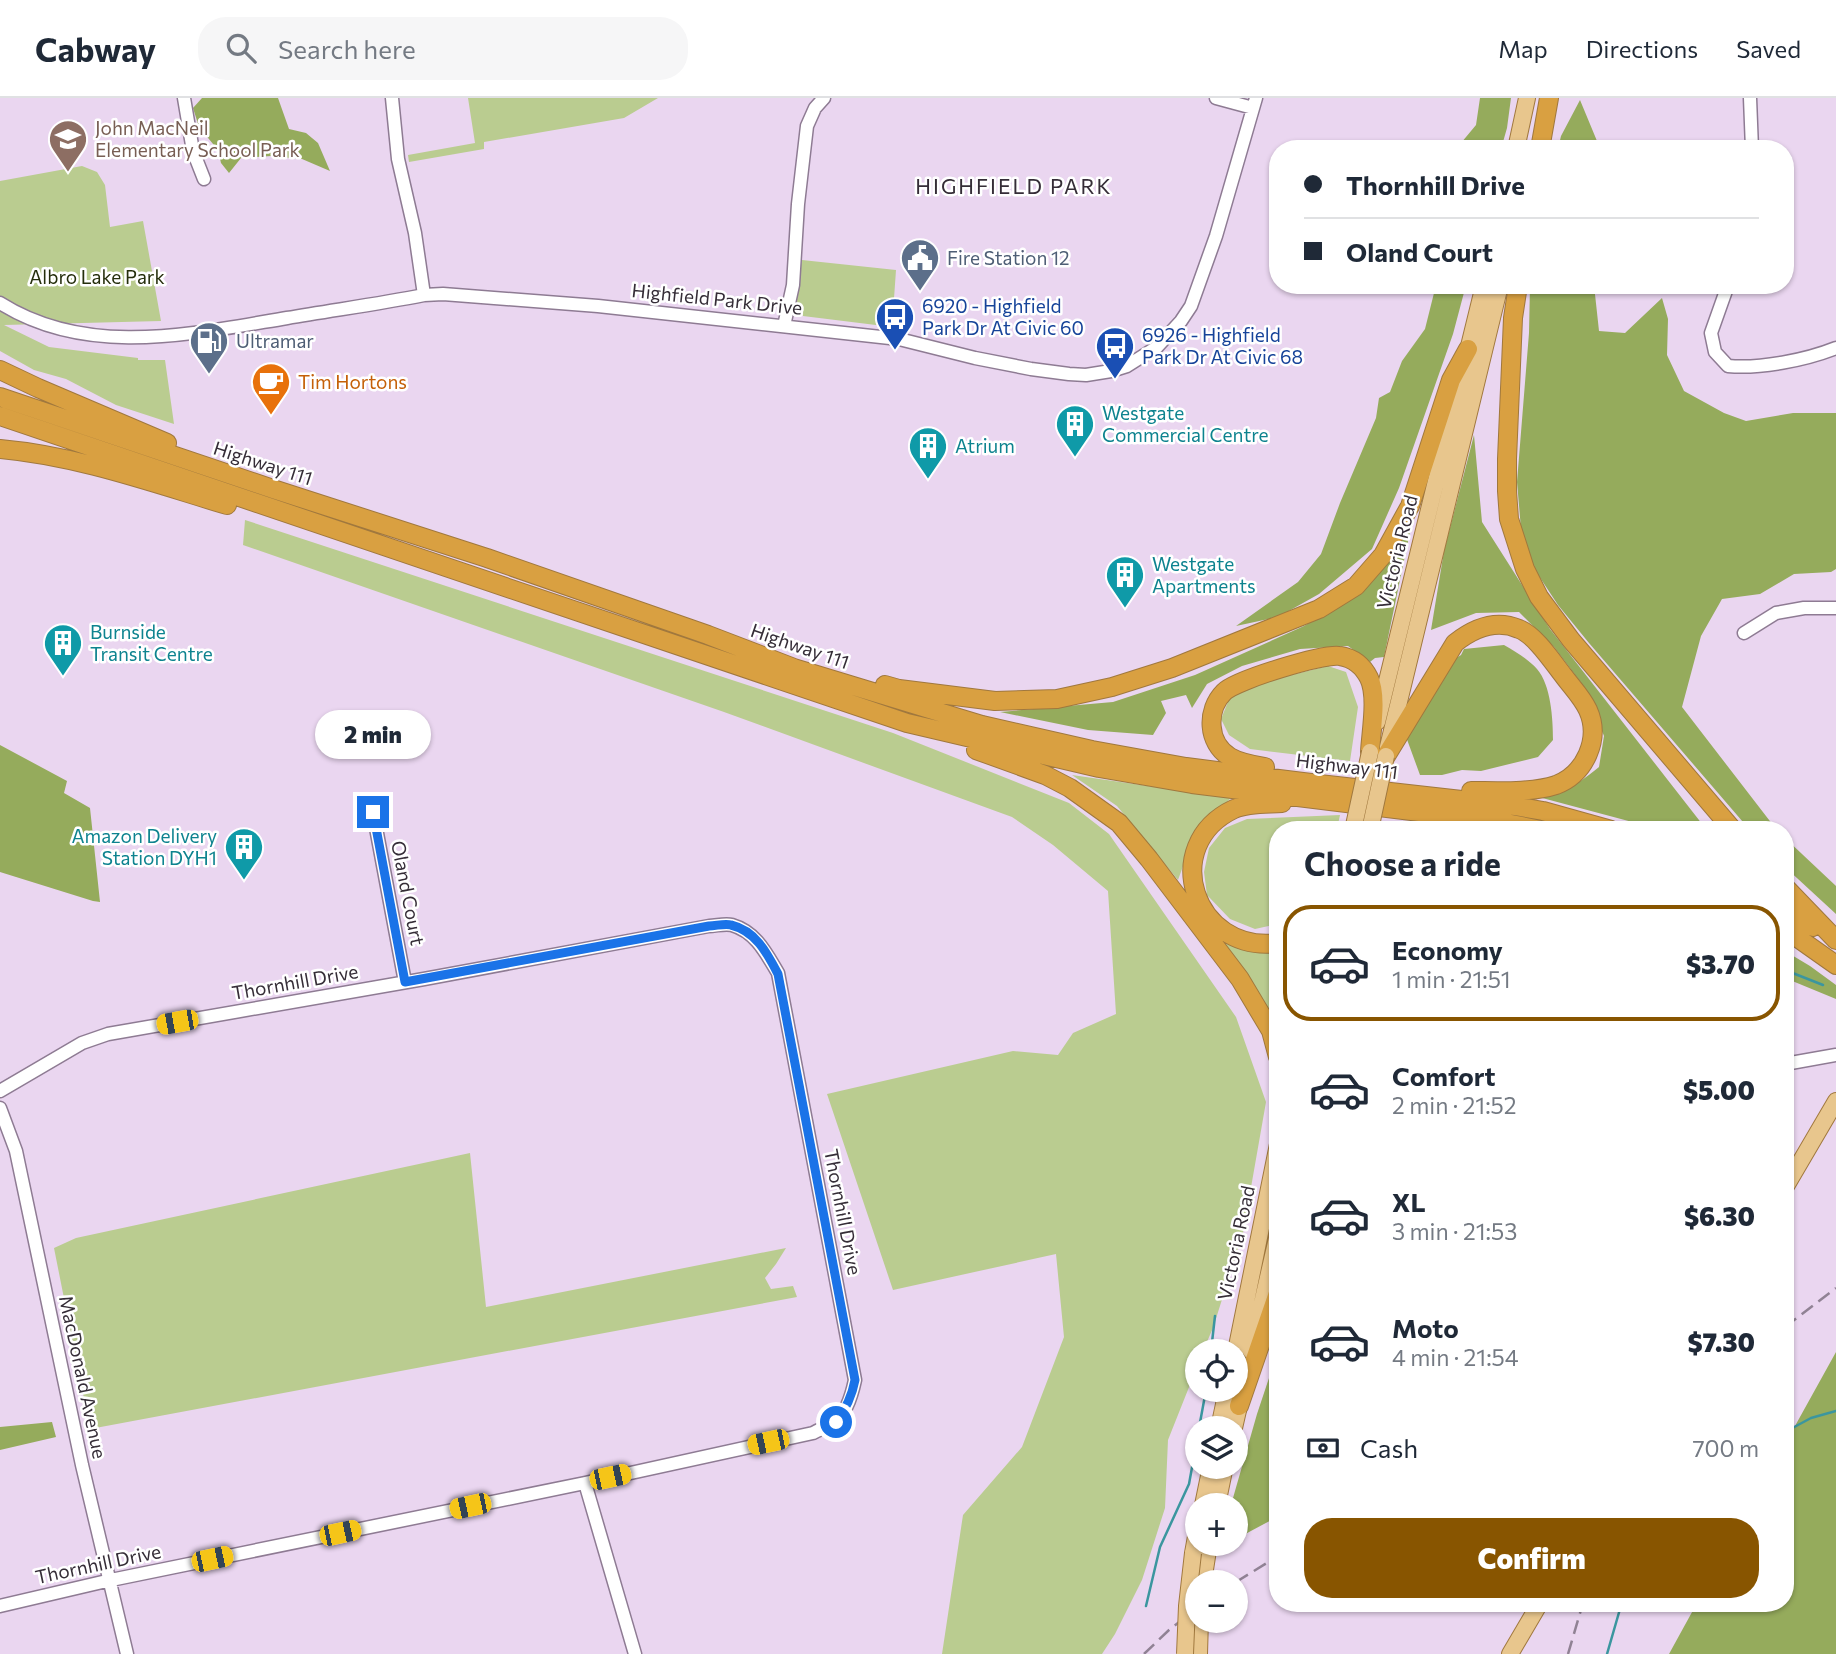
<!DOCTYPE html>
<html lang="en">
<head>
<meta charset="utf-8">
<style>
	:root { --surface:#fff; --page:#f6f6f7; --text:#1f2937; --muted:#747a83; --line:#e0e1e3; --accent:#850 }
	body { margin:0; font-family:Commissioner,sans-serif; background:var(--page); color:var(--text); height:100vh; display:flex; flex-direction:column; font-size:26px; white-space:nowrap }
	* { box-sizing:border-box; margin:0 }
	p { font-size:23px; color:var(--muted) }
	.icon { flex:none; width:38px; height:38px; fill:none; stroke:currentColor; stroke-width:2; stroke-linecap:round; stroke-linejoin:round }
	.map { position:relative; flex:1; overflow:hidden }
	.drawer { position:absolute; left:1269px; top:723px; width:525px; height:791px; display:flex; flex-direction:column; background:var(--surface); border-radius:28px; box-shadow:0 2px 5px #0004 }
	.drawer>* { flex:none }
	.guide { position:absolute; left:1269px; top:42px; width:525px; height:154px; border-radius:28px; box-shadow:0 2px 5px #0004; display:grid; align-content:center; height:154px; padding:0 35px; background:var(--surface) }
	.buttons { position:absolute; left:1185px; top:1241px; display:grid; gap:14px }
	.buttons a { display:grid; place-items:center; width:63px; height:63px; border-radius:50%; background:var(--surface); box-shadow:0 2px 5px #0004; font-size:35px }
	.end { position:absolute; width:32px; height:32px; margin:-16px; border:9px solid #1a73e8; background:#fff; box-shadow:0 0 0 4px #fff }
	.from { border-radius:50% }
	.bubble { position:absolute; height:49px; border-radius:24px; background:var(--surface); box-shadow:0 2px 5px #0004; font-size:23px; font-weight:800; line-height:49px; text-align:center }
	.car { position:absolute; width:21px; height:42px; margin:-21px -10px; border-radius:9px; box-shadow:0 0 5px 2px #0007; background:linear-gradient(#f5c518 24%,#345 0 40%,#f5c518 0 76%,#345 0 86%,#f5c518 0) }
	.guide b { display:flex; align-items:center; gap:24px; height:66px; font-size:26px }
	.guide b+b { border-top:2px solid var(--line) }
	.guide i { width:18px; height:18px; background:var(--text) }
	ul { padding:0; list-style:none }
	li { display:flex; align-items:center; gap:21px; height:116px; margin:0 14px 10px; padding:0 21px; border:4px solid transparent; border-radius:28px }
	li div { flex:1 }
	li b { display:block; font-size:26px }
	li em { font-style:normal; font-weight:800 }
	li.current { border-color:var(--accent) }
	li>.icon { width:63px; height:63px; stroke-width:1.5 }
	h2 { padding:0 35px; font-size:32px; line-height:84px }
	.pay { display:flex; align-items:center; gap:18px; height:77px; padding:0 35px; font-size:26px }
	.pay p { margin-inline-start:auto }
	.action { display:flex; gap:14px; margin-top:auto; padding:14px 35px }
	.action a { flex:1; height:80px; border-radius:28px; background:var(--accent); color:#fff; font-size:28px; font-weight:800; line-height:80px; text-align:center }
	header { display:flex; align-items:center; gap:42px; box-sizing:border-box; height:98px; padding:0 35px; background:var(--surface); border-bottom:2px solid var(--line) }
	header strong { font-size:33px }
	nav { display:flex; gap:38px; margin-inline-start:auto; font-size:24px }
	.search { width:490px; height:63px; background:var(--page); display:flex; align-items:center; gap:18px; box-sizing:border-box; padding:0 24px; border-radius:28px; color:var(--muted); font-size:26px }
	.map>svg:first-child { display:block }
	.green { fill:#bacc90 }
	.forest { fill:#95ab5c }
	.lines { fill:none; stroke-linecap:round; stroke-linejoin:round }
	.stream { stroke:#3b969f; stroke-width:2.5 }
	.minor-casing { stroke:#8e7b93; stroke-width:15 }
	.major-casing { stroke:#a0783e; stroke-width:18 }
	.highway-casing { stroke:#a0783e; stroke-width:20 }
	.minor { stroke:#fff; stroke-width:12 }
	.major { stroke:#e8c68d; stroke-width:16 }
	.highway { stroke:#d9a041; stroke-width:18 }
	.rail { stroke:#908294; stroke-width:2.5; stroke-dasharray:14 7; stroke-linecap:butt }
	.major-bridge-casing { stroke:#a0783e; stroke-width:18; stroke-linecap:butt }
	.major-bridge { stroke:#e8c68d; stroke-width:16 }
	.route { stroke:#1a73e8; stroke-width:9 }
	.labels { text-anchor:middle; stroke-width:5; stroke-linejoin:round; paint-order:stroke }
	.education-label { font-size:19px; fill:#785e54; stroke:#fff; text-anchor:start }
	.service-label { font-size:19px; fill:#4e5e75; stroke:#fff; text-anchor:start }
	.park-label { font-size:19px; fill:#252e0c; stroke:#fff }
	.street-label { font-size:19px; fill:#352d37; stroke:#fff }
	.transit-label { font-size:19px; fill:#164399; stroke:#fff; text-anchor:start }
	.food-label { font-size:19px; fill:#c56008; stroke:#fff; text-anchor:start }
	.culture-label { font-size:19px; fill:#0d838f; stroke:#fff; text-anchor:start }
	.neighbourhood-label { font-size:21px; letter-spacing:2px; fill:#352d37; stroke:#fff }
</style>
</head>
<body>
<header>
<strong>Cabway</strong>
<div class="search"><svg class="icon" aria-label="search" viewBox="0 0 24 24"><circle cx="10" cy="10" r="6"/><path d="M15 15l6 6"/></svg>Search here</div>
<nav><a>Map</a><a>Directions</a><a>Saved</a></nav>
</header>
<div class="map">
<svg width="1836" height="1556" viewBox="0 0 1836 1556">
	<rect width="100%" height="100%" fill="#ead6f0"/>
	<path class="green" d="M 468,0 L 658,0 L 624,20 L 484,44 L 484,51 L 409,64 L 408,57 L 475,45 Z
		M 82,68 L 97,74 L 105,87 L 110,129 L 143,123 L 161,223 L 4,227 L 49,249 L 138,260 L 138,262 L 165,262 L 174,326 L 116,307 L 66,281 L 34,272 L 0,253 L 0,83 Z
		M 802,162 L 896,172 L 892,229 L 803,218 C 791,201 798,181 802,162 Z
		M 245,422 L 893,635 L 1069,705 L 1109,736 L 1236,919 L 1266,1004 L 1243,1135 L 1213,1230 L 1203,1253 L 1197,1253 L 1197,1269 L 1168,1342 L 1165,1410 L 1142,1482 L 1115,1536 L 1102,1556 L 942,1556 L 963,1417 L 1022,1349 L 1064,1239 L 1056,1156 L 893,1192 L 827,996 L 1013,953 L 1058,957 L 1073,935 L 1116,916 L 1108,793 L 1053,747 L 1012,719 L 724,614 L 243,447 Z
		M 1328,568 L 1346,574 L 1358,609 L 1350,663 L 1250,651 L 1229,637 L 1221,621 L 1230,599 L 1247,588 Z
		M 1072,677 L 1231,700 L 1195,735 L 1178,782 L 1117,708 Z
		M 1340,717 L 1337,731 L 1278,732 L 1277,826 L 1255,831 L 1230,821 L 1207,797 L 1204,774 L 1209,750 L 1225,730 L 1247,721 Z
		M 1217,840 L 1250,854 L 1277,850 L 1277,938 Z
		M 470,1055 L 486,1209 L 786,1150 L 776,1166 L 765,1180 L 771,1191 L 793,1188 L 797,1199 L 90,1331 L 54,1150 L 76,1140 Z"/>
	<path class="forest" d="M 202,0 L 278,0 L 289,31 L 306,35 L 318,45 L 330,73 L 302,61 L 271,58 L 241,60 L 229,75 L 221,65 L 218,52 L 199,29 L 193,10 Z
		M 1480,0 L 1511,0 L 1507,30 L 1501,51 L 1456,51 L 1476,27 Z
		M 1580,2 L 1597,43 L 1595,51 L 1558,51 L 1561,38 Z
		M 1436,187 L 1466,187 L 1453,236 L 1399,390 L 1372,451 L 1319,496 L 1278,519 L 1236,528 L 1298,484 L 1321,456 L 1340,405 L 1376,320 L 1379,300 L 1390,294 L 1402,263 L 1425,231 Z
		M 1530,187 L 1594,187 L 1599,233 L 1625,235 L 1662,200 L 1668,221 L 1667,257 L 1684,293 L 1724,315 L 1746,323 L 1793,315 L 1836,315 L 1836,471 L 1831,474 L 1794,476 L 1760,496 L 1722,501 L 1701,538 L 1682,609 L 1776,731 L 1749,731 L 1589,545 L 1558,507 L 1533,469 L 1521,431 L 1517,384 L 1529,235 Z
		M 1474,337 L 1482,424 L 1550,531 L 1706,731 L 1651,731 L 1636,725 L 1531,697 C 1567,694 1571,691 1599,669 L 1604,638 L 1585,590 L 1554,549 L 1519,514 L 1476,515 L 1431,532 L 1444,453 Z
		M 1412,424 L 1384,559 L 1375,560 L 1370,564 L 1348,548 L 1300,551 L 1242,568 L 1207,586 L 1192,610 L 1186,597 L 1161,603 L 1166,615 L 1153,637 L 1088,632 L 1000,614 L 1113,604 L 1195,577 L 1304,528 L 1332,512 L 1374,478 Z
		M 1504,547 C 1516,554 1528,561 1537,571 C 1551,587 1553,621 1553,642 L 1538,659 L 1481,673 L 1462,672 L 1442,677 L 1420,677 L 1405,636 L 1453,562 L 1461,557 L 1464,551 Z
		M 0,647 L 67,683 L 64,695 L 90,710 L 100,804 L 93,803 L 0,774 Z
		M 1785,740 L 1836,788 L 1836,816 L 1785,769 Z
		M 1785,853 L 1810,868 L 1836,887 L 1836,901 L 1785,880 Z
		M 1836,1254 L 1836,1556 L 1669,1556 L 1697,1505 L 1785,1505 L 1785,1346 Z
		M 1277,1256 L 1277,1419 L 1236,1441 L 1236,1407 L 1231,1407 L 1257,1316 Z
		M 52,1324 L 56,1339 L 0,1352 L 0,1329 Z"/>
	<g class="lines">
		<path class="stream" d="M 1785,872 L 1823,887
			M 1211,1253 L 1215,1218
			M 1199,1330 L 1206,1292
			M 1785,1334 L 1811,1320 L 1836,1313
			M 1146,1508 L 1160,1449 L 1189,1386 L 1197,1342
			M 1607,1556 L 1620,1511 L 1624,1505"/>
		<g class="minor-casing">
			<path id="minor" d="M 184,0 L 193,53 L 204,81
				M 392,0 L 398,61 L 415,135 L 424,197
				M 1216,0 L 1253,10
				M 1750,0 L 1752,51
				M 1728,187 L 1711,235 L 1715,254 L 1728,268 C 1760,271 1806,262 1836,250
				M 0,205 C 87,260 191,236 287,220 C 333,212 379,206 424,197 L 443,196 L 598,208 L 899,241 L 975,260 L 1031,271 L 1069,276 L 1086,277 L 1111,273 L 1127,268 L 1157,249 L 1181,223 L 1191,208 L 1216,138 L 1256,0
				M 784,228 L 793,187 L 798,106 L 807,28 L 815,10 L 824,0
				M 1744,535 L 1776,515 L 1804,510 L 1836,510
				M 373,714 L 405,884
				M 1785,966 L 1836,957
				M 0,993 L 82,945 L 108,936 L 424,881 L 709,828 C 716,828 725,825 732,827 C 756,834 766,855 778,875 L 855,1282 C 852,1296 847,1315 835,1324 C 828,1329 820,1331 813,1335 L 585,1385 L 111,1482 L 0,1508
				M 0,1010 L 16,1053 L 82,1367 L 127,1556
				M 585,1385 L 635,1556"/>
		</g>
		<g class="major-casing">
			<path id="major" d="M 1516,51 L 1527,0
				M 1377,624 L 1484,187
				M 1388,649 L 1500,187
				M 1785,1090 L 1836,1003
				M 1236,1253 L 1278,1046
				M 1251,1253 L 1278,1136
				M 1219,1330 L 1227,1292
				M 1234,1330 L 1242,1295
				M 1203,1407 L 1211,1368
				M 1217,1407 L 1225,1368
				M 1193,1455 L 1197,1433
				M 1203,1484 L 1209,1446
				M 1199,1556 L 1200,1522
				M 1510,1556 L 1540,1505"/>
		</g>
		<g class="highway-casing">
			<path id="highway" d="M 1540,51 L 1549,0
				M 1518,187 L 1513,220 L 1507,361 L 1507,393 L 1509,421 L 1525,471 L 1539,499 L 1571,542 L 1733,732
				M 0,272 L 38,290 L 167,345
				M 0,299 L 273,391 L 487,460 L 708,537 L 794,570 L 982,627 L 1092,652 L 1186,669 L 1319,686 L 1515,708 L 1543,713 L 1611,732
				M 0,318 L 907,625 L 1099,670 L 1192,686 L 1501,724 L 1541,732
				M 0,351 C 78,358 153,385 227,407
				M 885,587 L 899,591 L 995,603 L 1057,601 L 1112,589 L 1172,570 L 1319,511 L 1356,488 L 1383,457 L 1410,408 L 1451,282 L 1468,251
				M 976,652 L 1045,677 L 1070,690 L 1119,725 L 1149,761 L 1240,881 L 1271,933 L 1278,959
				M 1386,658 L 1455,545 C 1474,530 1496,521 1519,531 C 1535,537 1552,563 1563,577 C 1571,588 1582,599 1588,612 C 1601,641 1585,676 1556,687 C 1532,695 1497,693 1471,693
				M 1265,669 C 1253,667 1240,665 1230,659 C 1207,645 1206,612 1224,594 C 1236,582 1324,555 1340,558 C 1353,560 1363,568 1369,580 C 1378,598 1371,634 1370,654
				M 1421,723 L 1449,732
				M 1785,789 L 1836,842
				M 1785,811 L 1813,829
				M 1785,831 L 1836,867
				M 1278,845 C 1194,856 1158,747 1234,711 C 1248,705 1266,706 1282,705
				M 1239,1308 L 1278,1195"/>
		</g>
		<use href="#minor" class="minor"/>
		<use href="#major" class="major"/>
		<use href="#highway" class="highway"/>
		<path class="rail" d="M 1785,1229 L 1836,1190
			M 1236,1484 L 1278,1458
			M 1144,1556 L 1169,1532 L 1197,1510
			M 1568,1556 L 1583,1505"/>
		<g class="major-bridge-casing">
			<path id="major-bridge" d="M 1353,732 L 1370,654
				M 1370,732 L 1386,658
				M 1185,1556 L 1187,1508 L 1193,1455"/>
		</g>
		<use href="#major-bridge" class="major-bridge"/>
	</g>
	<g class="lines">
		<path class="route" d="M 373,714 L 405,884 L 709,828 C 716,828 725,825 731,827 C 756,833 767,855 778,876 L 855,1282 C 852,1298 846,1311 836,1324"/>
	</g>
	<defs>
		<g id="school-pin" transform="scale(2.0125)"><path d="M0 17L-7.5 6A9.5 9.5 0 1 1 7.5 6Z" fill="#8d6e63" stroke="#fff"/><path d="M0-5L7-2L0 1L-7-2ZM-4 1L0 2.5L4 1V4Q0 6-4 4Z" fill="#fff"/></g>
		<g id="civic-pin" transform="scale(2.0125)"><path d="M0 17L-7.5 6A9.5 9.5 0 1 1 7.5 6Z" fill="#5c6f8a" stroke="#fff"/><path d="M-.6-6.5H3V-4.5H.6V-3L4-1V1h2V6H-6V1h2V-1L-.6-3ZM-1.2 2.5V6h2.4V2.5Z" fill="#fff"/></g>
		<g id="bus-pin" transform="scale(2.0125)"><path d="M0 17L-7.5 6A9.5 9.5 0 1 1 7.5 6Z" fill="#1a4fb4" stroke="#fff"/><path d="M-5-6H5V4H4V6H2V4H-2V6H-4V4H-5ZM-3.5-4V0h7V-4ZM-3.5 1.2v1.5H-2V1.2ZM2 1.2v1.5H3.5V1.2Z" fill="#fff"/></g>
		<g id="fuel-pin" transform="scale(2.0125)"><path d="M0 17L-7.5 6A9.5 9.5 0 1 1 7.5 6Z" fill="#5c6f8a" stroke="#fff"/><path d="M-5.5-6h7V0h2V4h1.3V-2.5L3-4.5l.8-.8L6-3V5H2.5V1h-1V6h-7ZM-4.2-4.7v3.2H.2V-4.7Z" fill="#fff"/></g>
		<g id="cafe-pin" transform="scale(2.0125)"><path d="M0 17L-7.5 6A9.5 9.5 0 1 1 7.5 6Z" fill="#e8710a" stroke="#fff"/><path d="M-5.5-4.5H6V0H3Q3 3.5 0 3.5H-2.5Q-5.5 3.5-5.5 0ZM3-3.2v2h1.7v-2ZM-6 4.5H4V6H-6Z" fill="#fff"/></g>
		<g id="building-pin" transform="scale(2.0125)"><path d="M0 17L-7.5 6A9.5 9.5 0 1 1 7.5 6Z" fill="#0f9aa8" stroke="#fff"/><path d="M-4-6H4V6H1V3H-1V6H-4ZM-2.5-4.3h1.7v1.8h-1.7ZM.8-4.3h1.7v1.8H.8ZM-2.5-1h1.7V.8h-1.7ZM.8-1h1.7V.8H.8Z" fill="#fff"/></g>
	</defs>
	<g fill-rule="evenodd">
		<use href="#school-pin" x="68" y="41"/>
		<use href="#civic-pin" x="920" y="160"/>
		<use href="#bus-pin" x="895" y="219"/>
		<use href="#fuel-pin" x="209" y="243"/>
		<use href="#bus-pin" x="1115" y="248"/>
		<use href="#cafe-pin" x="271" y="284"/>
		<use href="#building-pin" x="1075" y="326"/>
		<use href="#building-pin" x="928" y="348"/>
		<use href="#building-pin" x="1125" y="477"/>
		<use href="#building-pin" x="63" y="545"/>
		<use href="#building-pin" x="244" y="749"/>
	</g>
	<g class="labels">
		<g class="education-label">
			<text x="95" y="37">John MacNeil<tspan x="95" dy="22">Elementary School Park</tspan></text>
		</g>
		<g class="service-label">
			<text x="947" y="167">Fire Station 12</text>
			<text x="236" y="250">Ultramar</text>
		</g>
		<g class="park-label">
			<text x="97" y="186">Albro Lake Park</text>
		</g>
		<g class="street-label">
			<text transform="translate(717 201) rotate(6)" y="7">Highfield Park Drive</text>
			<text transform="translate(263 365) rotate(18)" y="7">Highway 111</text>
			<text transform="translate(1397 454) rotate(-76)" y="7">Victoria Road</text>
			<text transform="translate(800 548) rotate(19)" y="7">Highway 111</text>
			<text transform="translate(1347 668) rotate(7)" y="7">Highway 111</text>
			<text transform="translate(408 795) rotate(79)" y="7">Oland Court</text>
			<text transform="translate(295 884) rotate(-10)" y="7">Thornhill Drive</text>
			<text transform="translate(843 1114) rotate(79)" y="7">Thornhill Drive</text>
			<text transform="translate(1236 1145) rotate(-78)" y="7">Victoria Road</text>
			<text transform="translate(83 1279) rotate(78)" y="7">MacDonald Avenue</text>
			<text transform="translate(98 1466) rotate(-12)" y="7">Thornhill Drive</text>
		</g>
		<g class="transit-label">
			<text x="922" y="215">6920 - Highfield<tspan x="922" dy="22">Park Dr At Civic 60</tspan></text>
			<text x="1142" y="244">6926 - Highfield<tspan x="1142" dy="22">Park Dr At Civic 68</tspan></text>
		</g>
		<g class="food-label">
			<text x="298" y="291">Tim Hortons</text>
		</g>
		<g class="culture-label">
			<text x="1102" y="322">Westgate<tspan x="1102" dy="22">Commercial Centre</tspan></text>
			<text x="955" y="355">Atrium</text>
			<text x="1152" y="473">Westgate<tspan x="1152" dy="22">Apartments</tspan></text>
			<text x="90" y="541">Burnside<tspan x="90" dy="22">Transit Centre</tspan></text>
			<text x="217" y="745" text-anchor="end">Amazon Delivery<tspan x="217" dy="22">Station DYH1</tspan></text>
		</g>
		<g class="neighbourhood-label">
			<text x="1014" y="96">HIGHFIELD PARK</text>
		</g>
	</g>
</svg>
<div class="buttons">
<a><svg class="icon" aria-label="locate" viewBox="0 0 24 24"><circle cx="12" cy="12" r="6"/><path d="M12 2v4M12 18v4M2 12h4M18 12h4"/></svg></a>
<a><svg class="icon" aria-label="layers" viewBox="0 0 24 24"><path d="M12 4l9 5-9 5-9-5zM3 14l9 5 9-5"/></svg></a>
<a>+</a>
<a>−</a>
</div>
<i class="end from" style="left:836px;top:1324px"></i>
<i class="end" style="left:373px;top:714px"></i>
<div class="bubble" style="left:315px;top:612px;width:116px">2 min</div>
<i class="car" style="left:177px;top:924px;rotate:260deg"></i>
<i class="car" style="left:768px;top:1344px;rotate:258deg"></i>
<i class="car" style="left:610px;top:1379px;rotate:78deg"></i>
<i class="car" style="left:470px;top:1408px;rotate:258deg"></i>
<i class="car" style="left:340px;top:1435px;rotate:78deg"></i>
<i class="car" style="left:212px;top:1461px;rotate:78deg"></i>
<div class="guide">
<b><i class="from"></i>Thornhill Drive</b>
<b><i></i>Oland Court</b>
</div>
<section class="drawer">
<h2>Choose a ride</h2>
<ul>
<li class="current"><svg class="icon" aria-label="car" viewBox="0 0 24 24"><path d="M5 17H2v-5l4-1 3-4h7l3 4 3 1v5h-3M9 17h6M6 11h13"/><circle cx="7" cy="17" r="2"/><circle cx="17" cy="17" r="2"/></svg><div><b>Economy</b><p>1 min · 21:51</p></div><em>$3.70</em></li>
<li><svg class="icon" aria-label="car" viewBox="0 0 24 24"><path d="M5 17H2v-5l4-1 3-4h7l3 4 3 1v5h-3M9 17h6M6 11h13"/><circle cx="7" cy="17" r="2"/><circle cx="17" cy="17" r="2"/></svg><div><b>Comfort</b><p>2 min · 21:52</p></div><em>$5.00</em></li>
<li><svg class="icon" aria-label="car" viewBox="0 0 24 24"><path d="M5 17H2v-5l4-1 3-4h7l3 4 3 1v5h-3M9 17h6M6 11h13"/><circle cx="7" cy="17" r="2"/><circle cx="17" cy="17" r="2"/></svg><div><b>XL</b><p>3 min · 21:53</p></div><em>$6.30</em></li>
<li><svg class="icon" aria-label="car" viewBox="0 0 24 24"><path d="M5 17H2v-5l4-1 3-4h7l3 4 3 1v5h-3M9 17h6M6 11h13"/><circle cx="7" cy="17" r="2"/><circle cx="17" cy="17" r="2"/></svg><div><b>Moto</b><p>4 min · 21:54</p></div><em>$7.30</em></li>
</ul>
<div class="pay"><svg class="icon" aria-label="cash" viewBox="0 0 24 24"><path d="M3 7h18v10H3z"/><circle cx="12" cy="12" r="2"/></svg>Cash<p>700 m</p></div>
<div class="action"><a>Confirm</a></div>
</section>
</div>
</body>
</html>
